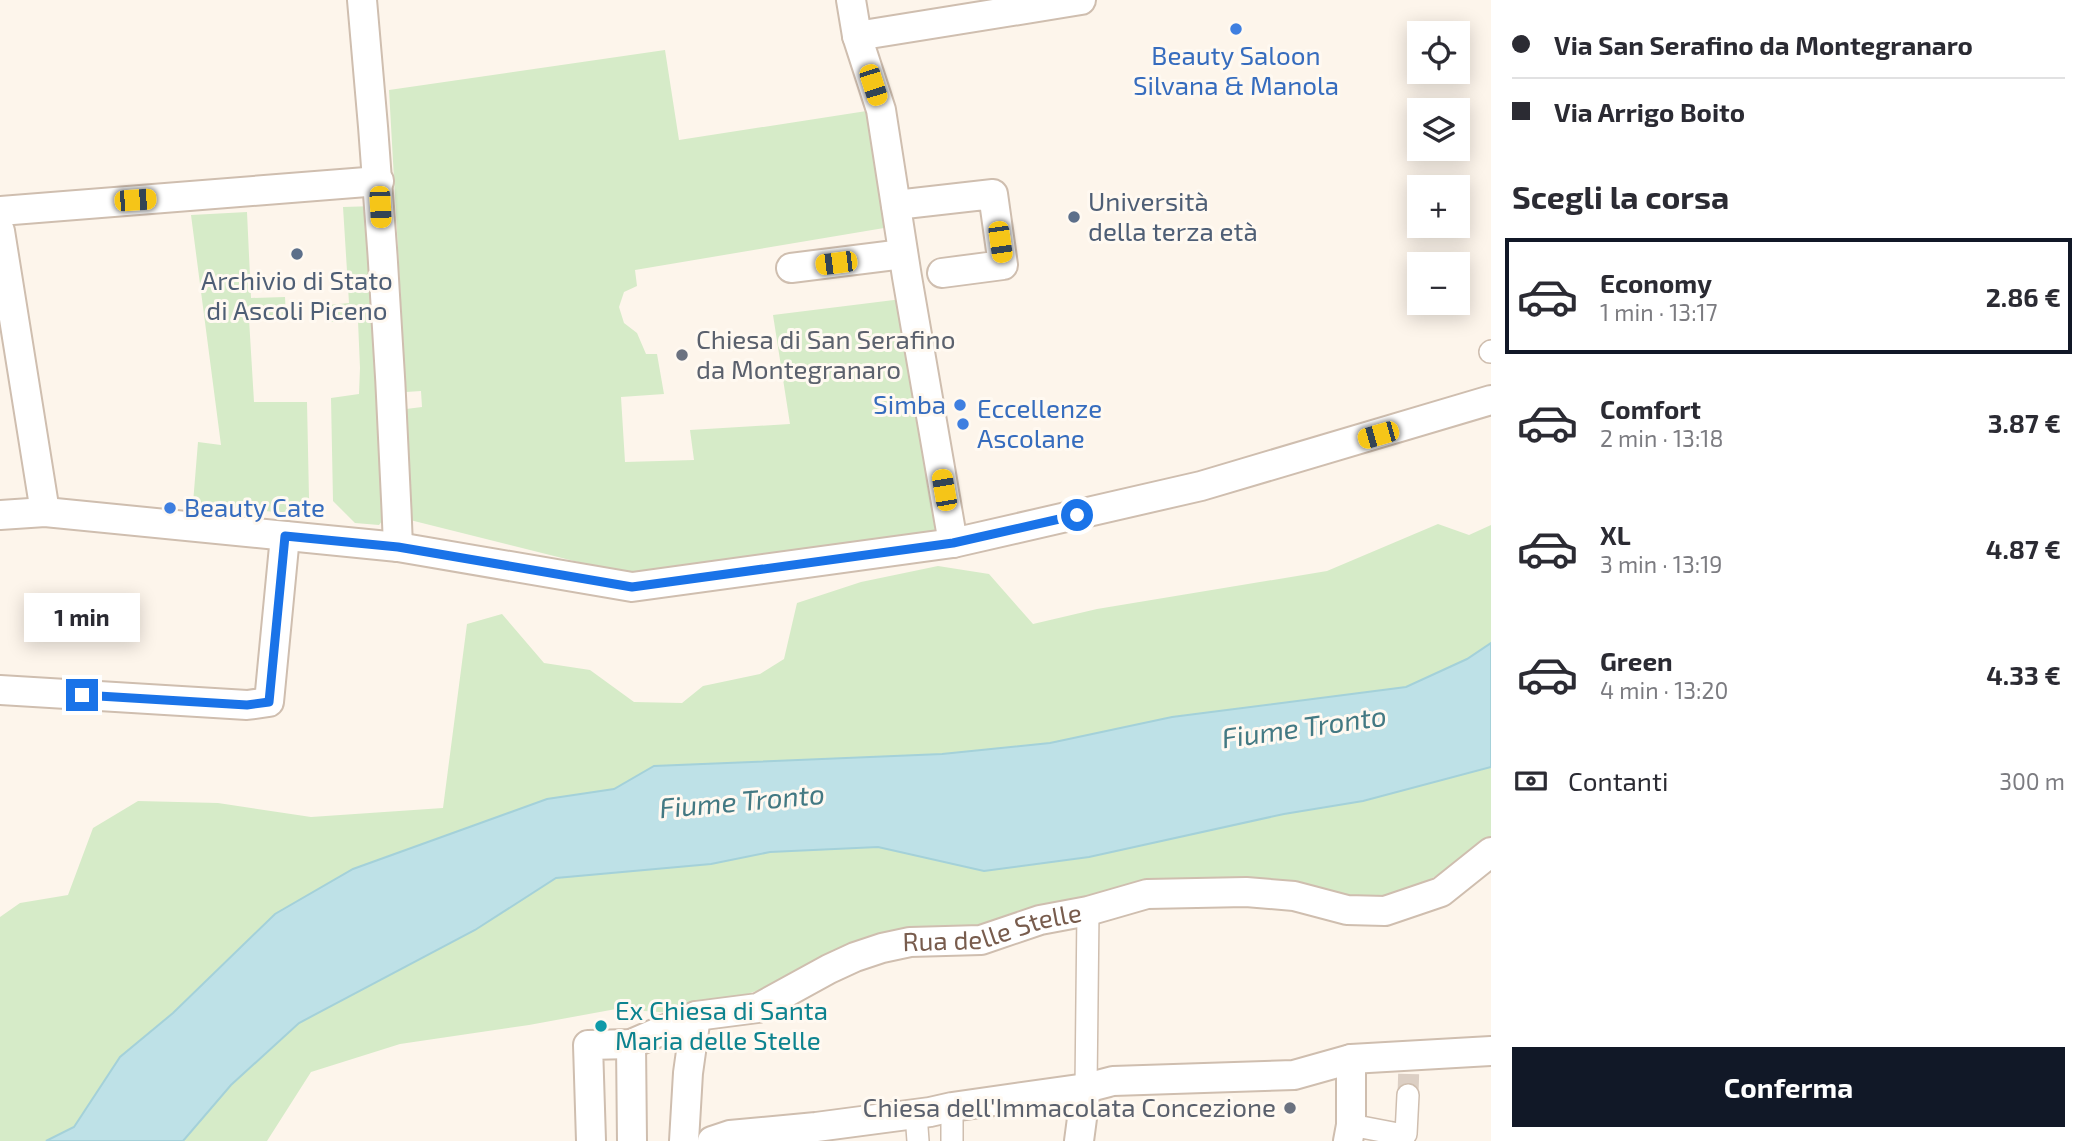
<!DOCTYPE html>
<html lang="it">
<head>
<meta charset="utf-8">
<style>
	:root { --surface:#fff; --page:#f2f2f3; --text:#2b2b33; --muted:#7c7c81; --line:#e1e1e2; --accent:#111827 }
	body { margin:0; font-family:"Exo 2",sans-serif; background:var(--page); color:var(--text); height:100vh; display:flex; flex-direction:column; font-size:26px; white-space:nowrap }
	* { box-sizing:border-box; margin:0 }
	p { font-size:23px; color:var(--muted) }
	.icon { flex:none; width:38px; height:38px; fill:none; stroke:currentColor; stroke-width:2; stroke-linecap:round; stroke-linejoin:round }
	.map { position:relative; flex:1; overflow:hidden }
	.details { display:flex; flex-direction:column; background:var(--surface); width:595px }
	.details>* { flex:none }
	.banner { display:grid; align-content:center; height:154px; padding:0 21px; background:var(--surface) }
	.fabs { position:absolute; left:1407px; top:21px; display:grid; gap:14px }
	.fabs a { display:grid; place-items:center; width:63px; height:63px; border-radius:0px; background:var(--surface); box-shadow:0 4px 18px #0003; font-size:35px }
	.end { position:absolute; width:32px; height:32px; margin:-16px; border:9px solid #1a73e8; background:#fff; box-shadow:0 0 0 4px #fff }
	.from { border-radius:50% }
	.bubble { position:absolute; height:49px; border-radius:0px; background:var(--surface); box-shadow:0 4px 18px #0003; font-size:23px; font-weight:700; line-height:49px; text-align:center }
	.car { position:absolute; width:21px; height:42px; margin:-21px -10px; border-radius:9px; box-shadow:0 0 5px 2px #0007; background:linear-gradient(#f5c518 24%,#345 0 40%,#f5c518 0 76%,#345 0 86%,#f5c518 0) }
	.banner b { display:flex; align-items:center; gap:24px; height:66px; font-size:26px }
	.banner b+b { border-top:2px solid var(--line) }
	.banner i { width:18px; height:18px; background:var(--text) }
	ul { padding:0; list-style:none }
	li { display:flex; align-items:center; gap:21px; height:116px; margin:0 14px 10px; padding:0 7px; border:4px solid transparent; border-radius:0px }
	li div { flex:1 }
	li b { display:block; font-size:26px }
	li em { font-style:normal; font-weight:700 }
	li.current { border-color:var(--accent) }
	li>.icon { width:63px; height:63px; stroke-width:1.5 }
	h2 { padding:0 21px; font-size:32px; line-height:84px }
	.pay { display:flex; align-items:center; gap:18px; height:77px; padding:0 21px; font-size:26px }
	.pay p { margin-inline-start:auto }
	.cta { display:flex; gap:14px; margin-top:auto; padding:14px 21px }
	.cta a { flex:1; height:80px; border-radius:0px; background:var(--accent); color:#fff; font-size:28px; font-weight:700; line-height:80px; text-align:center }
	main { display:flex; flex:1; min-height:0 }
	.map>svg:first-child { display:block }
	.green { fill:#d6ebc8 }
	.water { fill:#bee1e7; stroke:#a4d1d9; stroke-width:2 }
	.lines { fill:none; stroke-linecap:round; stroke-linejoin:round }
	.pedestrian-tunnel { stroke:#dccfc4; stroke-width:21; stroke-dasharray:21 10; stroke-linecap:butt }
	.pedestrian-casing { stroke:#cfbeaf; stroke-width:24 }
	.minor-casing { stroke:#cfbeaf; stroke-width:32 }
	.pedestrian { stroke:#fff; stroke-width:21 }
	.minor { stroke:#fff; stroke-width:28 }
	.route { stroke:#1a73e8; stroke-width:9 }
	.shop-dot { fill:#3f7fe0; stroke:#fff9f1; stroke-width:2.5 }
	.service-dot { fill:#5c6f8a; stroke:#fff9f1; stroke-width:2.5 }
	.worship-dot { fill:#6b7280; stroke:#fff9f1; stroke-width:2.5 }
	.culture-dot { fill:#0f9aa8; stroke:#fff9f1; stroke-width:2.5 }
	.labels { text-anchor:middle; stroke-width:6; stroke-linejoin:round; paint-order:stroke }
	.shop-label { font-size:26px; fill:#366cbe; stroke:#fff9f1; text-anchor:start }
	.service-label { font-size:26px; fill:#4e5e75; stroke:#fff9f1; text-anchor:start }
	.worship-label { font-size:26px; fill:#5b616d; stroke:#fff9f1; text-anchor:start }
	.street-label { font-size:26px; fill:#785c4d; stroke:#fff9f1 }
	.culture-label { font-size:26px; fill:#0d838f; stroke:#fff9f1; text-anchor:start }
	.water-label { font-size:28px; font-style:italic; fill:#437983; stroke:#fff9f1 }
</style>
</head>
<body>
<main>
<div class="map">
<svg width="1491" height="1141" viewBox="0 0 1491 1141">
	<rect width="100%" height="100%" fill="#fdf5eb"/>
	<path class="green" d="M 665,50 L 679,140 L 873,110 L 890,227 L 635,270 L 637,286 L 624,292 L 619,307 L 624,323 L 637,333 L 646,354 L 657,354 L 664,394 L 621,397 L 625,462 L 694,460 L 690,430 L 790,424 L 773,315 L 902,299 L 935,531 L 637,572 L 606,569 L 406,519 L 406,409 L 422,407 L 421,391 L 406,392 L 389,90 Z
		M 375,206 L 386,516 L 379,525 L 355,523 L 333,501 L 331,398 L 359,394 L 360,368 L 358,321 L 329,322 L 328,305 L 349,303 L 343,207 Z
		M 247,212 L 251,298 L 285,297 L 286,317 L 249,319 L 254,402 L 307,402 L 309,498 L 302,515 L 193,503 L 198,442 L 221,445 L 191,215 Z
		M 1438,524 L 1469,535 L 1491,525 L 1491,643 L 1467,659 L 1406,687 L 1172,717 L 1050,743 L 942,754 L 654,766 L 614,789 L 547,799 L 353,869 L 275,914 L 173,1013 L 120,1057 L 74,1127 L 46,1141 L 0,1141 L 0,917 L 20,903 L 68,895 L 93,828 L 138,801 L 218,803 L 311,817 L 443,808 L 467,624 L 502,614 L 544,663 L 590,670 L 634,702 L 682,703 L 703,686 L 760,674 L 784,659 L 797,603 L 861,582 L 938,566 L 989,574 L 1033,624 L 1097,609 L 1327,571 Z
		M 1491,767 L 1491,846 L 1425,882 L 1382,899 L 1146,895 L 788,980 L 724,1002 L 673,1013 L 616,1009 L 529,1025 L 400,1044 L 311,1072 L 267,1141 L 183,1141 L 231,1085 L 299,1023 L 475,930 L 556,878 L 711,864 L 770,852 L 878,847 L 984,871 L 1089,857 L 1284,814 L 1363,801 Z"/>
	<path class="water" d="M 1491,643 L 1491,767 L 1363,801 L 1284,814 L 1089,857 L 984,871 L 878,847 L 770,852 L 711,864 L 556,878 L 475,930 L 299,1023 L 231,1085 L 183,1141 L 46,1141 L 74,1127 L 120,1057 L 173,1013 L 275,914 L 353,869 L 547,799 L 614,789 L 654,766 L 942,754 L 1050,743 L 1172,717 L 1406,687 L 1467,659 Z"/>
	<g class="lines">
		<path class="pedestrian-tunnel" d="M 1408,1095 L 1409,1063"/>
		<g class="pedestrian-casing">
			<path id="pedestrian" d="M 1490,352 L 1491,351
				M 1086,1088 L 1088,911
				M 952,1107 L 952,1141
				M 916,1114 L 918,1141
				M 1351,1125 L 1398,1134
				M 1396,1141 L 1398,1134 L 1406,1134 L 1408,1095"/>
		</g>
		<g class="minor-casing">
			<g id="minor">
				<path d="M 362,0 C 379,182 391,364 398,547"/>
				<path d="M 851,0 L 857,36 L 881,110 L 907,277 L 953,543"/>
				<path d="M 857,36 L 1081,0"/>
				<path d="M 896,205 L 993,194 L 1003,265 L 942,273"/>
				<path d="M 0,211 L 379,181"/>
				<path d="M 0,231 L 45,512"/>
				<path d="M 791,268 L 903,254"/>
				<path d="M 0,515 L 45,512 L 398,547 L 632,587 L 953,543 L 1201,486 L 1491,400"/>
				<path d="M 0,690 L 247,705 L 269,702 L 285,536"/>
				<path d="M 631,1044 L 632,1141"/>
				<path id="s1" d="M 591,1141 L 588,1045 L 631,1044 L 696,1016 L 758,1008 L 829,969 L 855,957 L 882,948 L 910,942 L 981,940 L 1040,920 L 1088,911 L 1147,894 L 1246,892 L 1294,896 L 1347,910 L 1385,911 L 1441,892 L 1491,852"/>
				<path d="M 684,1141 L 688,1073 L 696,1016"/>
				<path d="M 712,1141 L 730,1135 L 816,1127 L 930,1112 L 952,1107 L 1086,1088 L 1113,1081 L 1294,1075 L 1351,1059 L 1491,1051"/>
				<path d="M 1079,1141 L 1086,1088"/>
				<path d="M 1348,1141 L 1351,1125 L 1351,1059"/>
			</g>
		</g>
		<use href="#pedestrian" class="pedestrian"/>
		<use href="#minor" class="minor"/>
	</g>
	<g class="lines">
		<path class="route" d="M 82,695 L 247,705 L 269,702 L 285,536 L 398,547 L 632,587 L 953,543 L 1077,515"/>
	</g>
	<g class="shop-dot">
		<circle cx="1236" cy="29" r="7"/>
		<circle cx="960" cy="405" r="7"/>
		<circle cx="963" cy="424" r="7"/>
		<circle cx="170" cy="508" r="7"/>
	</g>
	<g class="service-dot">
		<circle cx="1074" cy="217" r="7"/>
		<circle cx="297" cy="254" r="7"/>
	</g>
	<g class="worship-dot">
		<circle cx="682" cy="355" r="7"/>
		<circle cx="1290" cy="1108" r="7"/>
	</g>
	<circle class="culture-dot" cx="601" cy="1026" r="7"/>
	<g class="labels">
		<g class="shop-label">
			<text x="1236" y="65" text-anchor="middle">Beauty Saloon<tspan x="1236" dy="30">Silvana &amp; Manola</tspan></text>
			<text x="946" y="414" text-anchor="end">Simba</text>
			<text x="977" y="418">Eccellenze<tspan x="977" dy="30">Ascolane</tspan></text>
			<text x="184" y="517">Beauty Cate</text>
		</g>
		<g class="service-label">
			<text x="1088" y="211">Università<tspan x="1088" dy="30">della terza età</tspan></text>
			<text x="297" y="290" text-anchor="middle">Archivio di Stato<tspan x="297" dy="30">di Ascoli Piceno</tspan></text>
		</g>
		<g class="worship-label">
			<text x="696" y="349">Chiesa di San Serafino<tspan x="696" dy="30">da Montegranaro</tspan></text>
			<text x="1276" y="1117" text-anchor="end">Chiesa dell'Immacolata Concezione</text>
		</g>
		<g class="street-label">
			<text dy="9" stroke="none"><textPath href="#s1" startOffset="523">Rua delle Stelle</textPath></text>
		</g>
		<g class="culture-label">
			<text x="615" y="1020">Ex Chiesa di Santa<tspan x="615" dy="30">Maria delle Stelle</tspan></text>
		</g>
		<g class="water-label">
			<text transform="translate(1304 727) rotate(-8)" y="10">Fiume Tronto</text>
			<text transform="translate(742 801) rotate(-5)" y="10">Fiume Tronto</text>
		</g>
	</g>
</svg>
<div class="fabs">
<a><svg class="icon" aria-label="locate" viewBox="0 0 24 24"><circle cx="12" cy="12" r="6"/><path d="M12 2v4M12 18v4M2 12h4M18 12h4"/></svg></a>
<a><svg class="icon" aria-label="layers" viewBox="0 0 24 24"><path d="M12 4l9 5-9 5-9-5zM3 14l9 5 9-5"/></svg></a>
<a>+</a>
<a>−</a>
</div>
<i class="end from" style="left:1077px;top:515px"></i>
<i class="end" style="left:82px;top:695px"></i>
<div class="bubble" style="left:24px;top:593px;width:116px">1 min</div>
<i class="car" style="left:873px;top:85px;rotate:162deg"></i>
<i class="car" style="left:135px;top:200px;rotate:86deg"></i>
<i class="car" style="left:380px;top:207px;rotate:177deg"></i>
<i class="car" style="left:1000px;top:242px;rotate:172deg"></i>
<i class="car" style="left:836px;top:263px;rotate:263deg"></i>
<i class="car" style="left:1378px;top:435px;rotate:254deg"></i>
<i class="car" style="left:944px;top:490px;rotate:350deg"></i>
</div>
<section class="details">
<div class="banner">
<b><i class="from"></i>Via San Serafino da Montegranaro</b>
<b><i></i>Via Arrigo Boito</b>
</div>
<h2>Scegli la corsa</h2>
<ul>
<li class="current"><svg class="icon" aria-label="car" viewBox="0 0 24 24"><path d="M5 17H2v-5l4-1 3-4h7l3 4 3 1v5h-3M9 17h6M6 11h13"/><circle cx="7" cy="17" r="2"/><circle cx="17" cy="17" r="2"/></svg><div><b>Economy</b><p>1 min · 13:17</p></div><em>2.86 €</em></li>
<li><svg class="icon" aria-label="car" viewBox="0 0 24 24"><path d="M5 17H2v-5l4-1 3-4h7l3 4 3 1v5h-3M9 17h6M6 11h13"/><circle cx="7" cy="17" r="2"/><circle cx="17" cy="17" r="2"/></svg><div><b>Comfort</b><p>2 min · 13:18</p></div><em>3.87 €</em></li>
<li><svg class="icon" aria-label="car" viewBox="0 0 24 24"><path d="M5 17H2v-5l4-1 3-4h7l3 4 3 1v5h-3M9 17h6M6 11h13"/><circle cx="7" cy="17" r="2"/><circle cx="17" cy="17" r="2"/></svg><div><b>XL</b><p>3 min · 13:19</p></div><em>4.87 €</em></li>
<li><svg class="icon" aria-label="car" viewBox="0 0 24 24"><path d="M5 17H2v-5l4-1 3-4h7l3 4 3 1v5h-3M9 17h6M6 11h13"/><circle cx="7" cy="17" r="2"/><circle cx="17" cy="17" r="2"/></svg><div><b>Green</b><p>4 min · 13:20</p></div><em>4.33 €</em></li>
</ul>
<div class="pay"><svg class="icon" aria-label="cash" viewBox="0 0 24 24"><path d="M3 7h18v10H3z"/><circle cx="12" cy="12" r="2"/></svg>Contanti<p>300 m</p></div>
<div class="cta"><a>Conferma</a></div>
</section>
</main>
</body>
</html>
